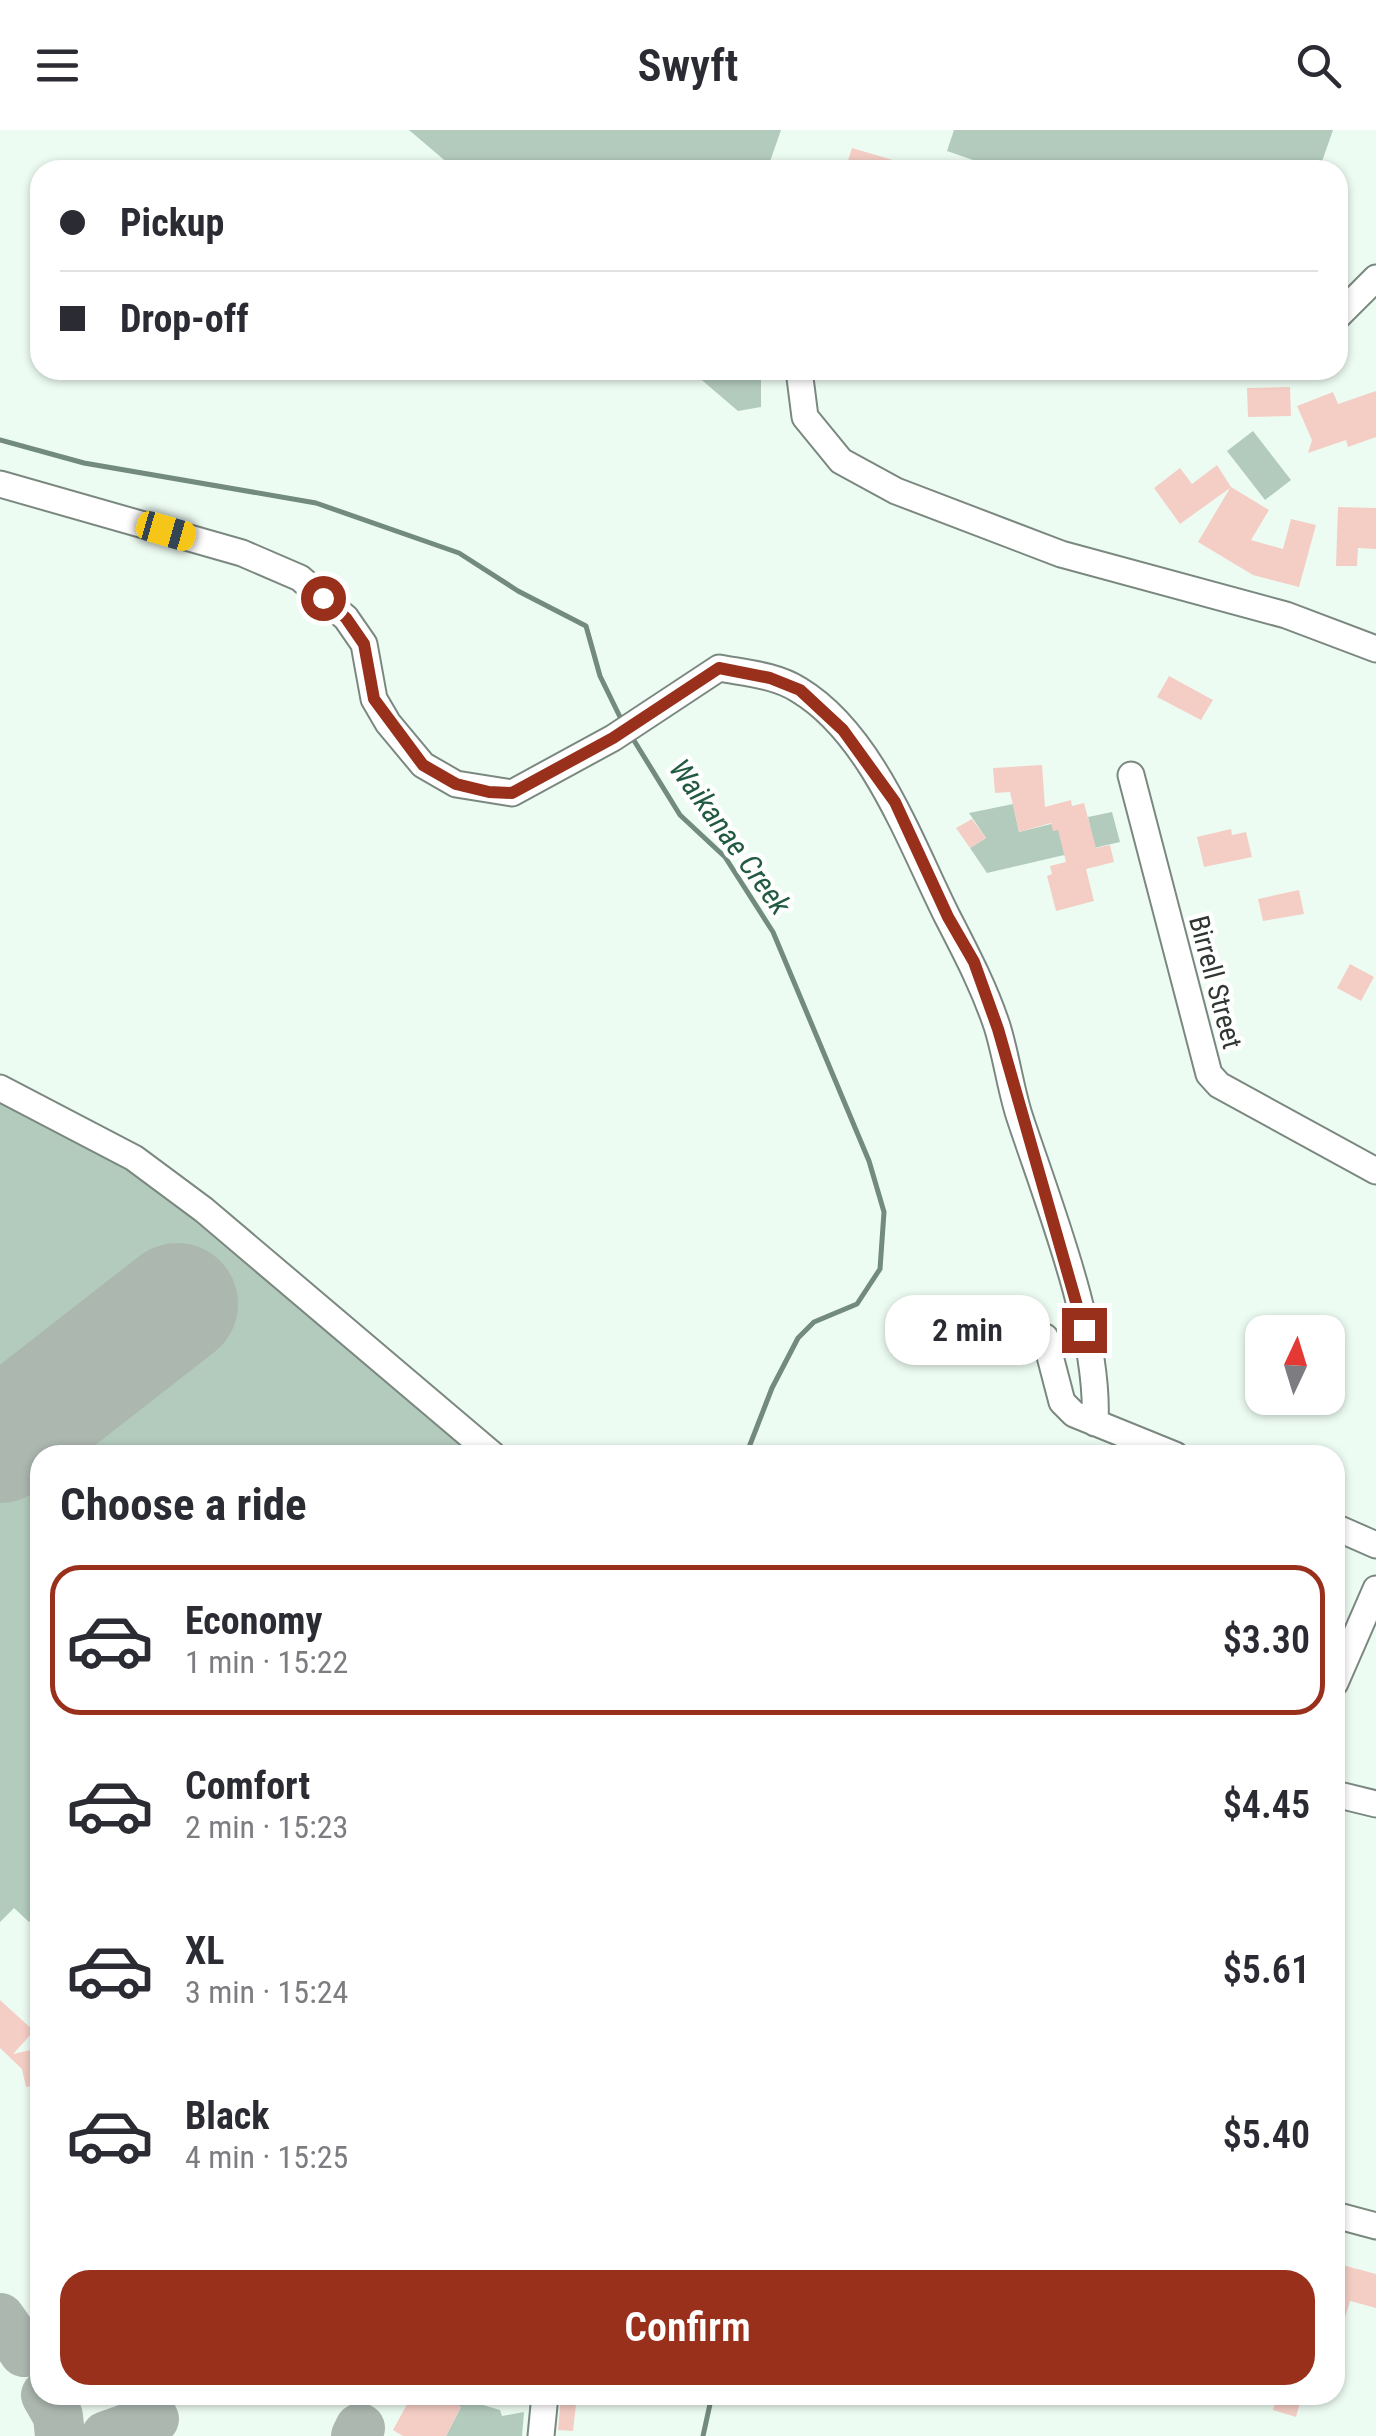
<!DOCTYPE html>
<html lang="en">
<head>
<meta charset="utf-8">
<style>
	:root { --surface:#fff; --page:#f2f2f3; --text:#2b2b33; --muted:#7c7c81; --line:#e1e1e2; --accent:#99301b }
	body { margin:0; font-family:"Roboto Condensed",sans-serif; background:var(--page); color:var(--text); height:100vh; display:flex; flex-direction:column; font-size:38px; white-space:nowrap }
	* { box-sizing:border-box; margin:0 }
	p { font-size:32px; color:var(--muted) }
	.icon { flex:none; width:55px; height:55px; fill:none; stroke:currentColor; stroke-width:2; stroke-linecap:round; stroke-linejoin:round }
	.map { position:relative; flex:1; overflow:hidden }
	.drawer { position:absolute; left:30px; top:1315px; width:1315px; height:960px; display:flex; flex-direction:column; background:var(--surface); border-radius:30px; box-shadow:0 2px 8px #0004 }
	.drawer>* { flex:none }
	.banner { position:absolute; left:30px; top:30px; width:1318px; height:220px; border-radius:30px; box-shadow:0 2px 8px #0004; display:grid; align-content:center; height:220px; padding:0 30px; background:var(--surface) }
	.needle { width:65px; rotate:4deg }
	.buttons { position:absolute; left:1245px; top:1185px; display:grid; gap:20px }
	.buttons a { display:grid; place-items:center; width:100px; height:100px; border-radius:20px; background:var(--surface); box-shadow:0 2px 8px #0004; font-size:50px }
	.end { position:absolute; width:45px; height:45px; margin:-22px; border:12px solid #99301b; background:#fff; box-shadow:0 0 0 5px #fff }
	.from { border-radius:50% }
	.bubble { position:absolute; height:70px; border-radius:30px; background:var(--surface); box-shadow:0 2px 8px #0004; font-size:32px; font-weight:600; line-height:70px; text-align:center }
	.car { position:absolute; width:30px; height:60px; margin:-30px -15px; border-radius:12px; box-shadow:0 0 8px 2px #0007; background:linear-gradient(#f5c518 24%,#345 0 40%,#f5c518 0 76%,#345 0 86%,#f5c518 0) }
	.banner b { display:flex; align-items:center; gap:35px; height:95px; font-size:38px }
	.banner b+b { border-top:2px solid var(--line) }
	.banner i { width:25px; height:25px; background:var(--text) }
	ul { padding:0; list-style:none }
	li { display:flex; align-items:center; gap:30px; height:150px; margin:0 20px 15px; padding:0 10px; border:5px solid transparent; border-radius:30px }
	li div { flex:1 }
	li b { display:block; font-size:38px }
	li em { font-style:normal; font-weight:600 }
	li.on { border-color:var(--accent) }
	li>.icon { width:90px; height:90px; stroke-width:1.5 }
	h2 { padding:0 30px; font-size:45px; line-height:120px }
	.button { display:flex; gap:20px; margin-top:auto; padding:20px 30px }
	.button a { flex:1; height:115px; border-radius:30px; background:var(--accent); color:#fff; font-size:40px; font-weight:600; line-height:115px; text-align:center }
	header { display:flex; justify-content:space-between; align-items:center; height:130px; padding:0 30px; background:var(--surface); font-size:45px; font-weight:600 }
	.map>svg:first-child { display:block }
	.green { fill:#b3cbbd }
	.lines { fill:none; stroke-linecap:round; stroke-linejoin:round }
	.stream { stroke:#728b7e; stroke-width:5 }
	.taxiway { stroke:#acb7b0; stroke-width:50 }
	.runway { stroke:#acb7b0; stroke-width:122 }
	.building { fill:#f4cec5 }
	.minor-casing { stroke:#7b8880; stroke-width:29 }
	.minor { stroke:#fff; stroke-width:25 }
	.route { stroke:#99301b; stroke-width:12 }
	.labels { text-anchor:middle; stroke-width:9; stroke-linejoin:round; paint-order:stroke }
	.street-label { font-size:28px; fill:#303632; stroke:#fff }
	.water-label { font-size:30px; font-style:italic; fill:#215a40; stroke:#fff }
</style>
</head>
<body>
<header><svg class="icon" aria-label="menu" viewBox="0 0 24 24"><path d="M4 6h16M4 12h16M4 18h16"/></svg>Swyft<svg class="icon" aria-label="search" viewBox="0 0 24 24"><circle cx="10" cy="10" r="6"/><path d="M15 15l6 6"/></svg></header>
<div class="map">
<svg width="1376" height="2306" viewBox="0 0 1376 2306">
	<rect width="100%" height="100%" fill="#edfcf3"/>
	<path class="green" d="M 409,0 L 781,0 L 767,40 L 456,40 Z
		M 954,0 L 1333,0 L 1319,40 L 1002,40 L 947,21 Z
		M 690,240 L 761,240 L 761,277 L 738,281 Z
		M 1253,301 L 1291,350 L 1265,370 L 1227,321 Z
		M 1013,674 L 1019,702 L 1051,694 L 1093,710 L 1088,687 L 1112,682 L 1120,712 L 987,743 L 970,718 L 986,708 L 969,683 Z
		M 0,963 L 132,1033 L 485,1325 L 40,1325 L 40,1782 L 29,1792 L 14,1778 L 0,1792 Z
		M 449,2265 L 500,2280 L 502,2286 L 524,2282 L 522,2306 L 446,2306 L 461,2277 L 447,2269 Z"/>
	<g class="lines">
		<path class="stream" d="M 0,310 L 84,333 L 316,373 L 459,423 L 518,461 L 586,496 L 600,546 L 622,591
			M 630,604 L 680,685 L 725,727 L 773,802 L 869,1031 L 884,1082 L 880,1139 L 857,1174 L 814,1192 L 798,1208 L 772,1258 L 746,1325
			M 703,2306 L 712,2265"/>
		<path class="taxiway" d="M 41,1281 L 72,1325
			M 0,2188 L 24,2222
			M 46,2265 L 58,2286 L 60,2306
			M 106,2306 L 154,2289
			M 356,2306 L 360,2298"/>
		<path class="runway" d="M 0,1312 L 177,1174"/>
	</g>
	<path class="building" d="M 852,18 L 913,36 L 913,40 L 845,40 Z
		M 1290,257 L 1291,286 L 1248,287 L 1247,258 Z
		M 1376,261 L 1376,307 L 1348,317 L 1346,310 L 1308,323 L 1312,310 L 1297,276 L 1333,262 L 1338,274 Z
		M 1217,335 L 1231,357 L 1269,380 L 1251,410 L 1283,419 L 1291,389 L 1316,395 L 1299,457 L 1253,445 L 1198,412 L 1230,358 L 1180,394 L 1154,358 L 1180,338 L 1192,354 Z
		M 1338,377 L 1376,378 L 1376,419 L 1358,418 L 1357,436 L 1336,436 Z
		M 1169,546 L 1213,570 L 1201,590 L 1157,567 Z
		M 1042,635 L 1045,677 L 1071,670 L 1072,676 L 1084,673 L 1096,718 L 1110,715 L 1114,732 L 1086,739 L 1094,771 L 1056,781 L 1047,746 L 1052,744 L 1050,736 L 1066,732 L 1058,700 L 1053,701 L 1051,693 L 1019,702 L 1010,662 L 995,663 L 993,638 Z
		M 972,689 L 986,708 L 970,718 L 956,698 Z
		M 1231,699 L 1232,705 L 1246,702 L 1252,727 L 1204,737 L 1197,707 Z
		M 1299,760 L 1304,784 L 1263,791 L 1258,769 Z
		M 1350,834 L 1374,847 L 1361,871 L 1337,858 Z
		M 0,1870 L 34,1901 L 13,1924 L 40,1918 L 40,1954 L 26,1957 L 22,1939 L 0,1918 Z
		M 1335,2133 L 1376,2144 L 1376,2178 L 1350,2171 L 1339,2207 L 1335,2206 Z
		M 412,2265 L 449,2265 L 447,2269 L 461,2277 L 446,2306 L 403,2306 L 393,2300 Z
		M 561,2265 L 577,2265 L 573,2301 L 558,2300 Z
		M 1277,2265 L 1302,2265 L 1296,2287 L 1273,2280 Z"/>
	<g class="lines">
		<g class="minor-casing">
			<path id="minor" d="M 1338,186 L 1376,148
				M 799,240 L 805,287 L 841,331 L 896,361 L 1061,424 L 1286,485 L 1376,519
				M 0,354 L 242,423 L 300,448 L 346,488 L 364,514 L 374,569 L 388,593 L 423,635 L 456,654 L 512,663 L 613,608 L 719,538 C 745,543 776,545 799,560 C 872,604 911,714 947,786 C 966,823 984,857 997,896 C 1006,925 1010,956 1019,985 C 1048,1073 1100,1201 1095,1293
				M 1131,645 L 1209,944 L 1219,955 L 1376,1041
				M 0,958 L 134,1028 L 204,1080 L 493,1325
				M 1045,1207 L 1062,1272 L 1074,1284 L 1175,1325
				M 1335,1397 L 1376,1415
				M 1335,1553 L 1376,1459
				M 1335,1664 L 1376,1674
				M 1335,2085 L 1376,2096
				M 541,2306 L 545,2265"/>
		</g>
		<use href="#minor" class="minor"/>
	</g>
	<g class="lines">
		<path class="route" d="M 323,468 L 346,488 L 364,514 L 374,569 L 423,635 L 456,654 L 489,662 L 512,663 L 613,608 L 719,538 L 770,548 L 800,560 L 843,600 L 895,672 L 948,787 L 974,832 L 998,899 L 1084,1200"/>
	</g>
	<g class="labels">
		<g class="street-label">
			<text transform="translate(1216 852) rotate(75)" y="10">Birrell Street</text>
		</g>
		<g class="water-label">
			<text transform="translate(730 707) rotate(54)" y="10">Waikanae Creek</text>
		</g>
	</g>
</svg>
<div class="buttons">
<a><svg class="needle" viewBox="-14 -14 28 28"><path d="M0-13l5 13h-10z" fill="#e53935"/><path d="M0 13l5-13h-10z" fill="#7c7c81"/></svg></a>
</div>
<i class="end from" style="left:323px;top:468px"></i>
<i class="end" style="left:1084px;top:1200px"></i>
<div class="bubble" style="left:885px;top:1165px;width:165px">2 min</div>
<i class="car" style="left:166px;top:401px;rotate:106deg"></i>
<div class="banner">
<b><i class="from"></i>Pickup</b>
<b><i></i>Drop-off</b>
</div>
<section class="drawer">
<h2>Choose a ride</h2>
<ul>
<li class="on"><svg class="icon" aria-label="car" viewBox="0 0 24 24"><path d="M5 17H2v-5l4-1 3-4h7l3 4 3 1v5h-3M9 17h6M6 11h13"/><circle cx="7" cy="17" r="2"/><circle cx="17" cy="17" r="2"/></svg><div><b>Economy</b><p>1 min · 15:22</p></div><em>$3.30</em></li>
<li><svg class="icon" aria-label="car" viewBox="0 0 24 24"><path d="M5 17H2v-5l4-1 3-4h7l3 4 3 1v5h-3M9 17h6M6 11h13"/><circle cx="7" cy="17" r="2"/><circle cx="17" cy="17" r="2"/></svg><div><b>Comfort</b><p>2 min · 15:23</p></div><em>$4.45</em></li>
<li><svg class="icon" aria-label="car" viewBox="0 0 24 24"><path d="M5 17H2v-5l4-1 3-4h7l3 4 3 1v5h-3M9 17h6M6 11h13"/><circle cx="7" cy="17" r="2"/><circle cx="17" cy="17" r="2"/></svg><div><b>XL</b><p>3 min · 15:24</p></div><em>$5.61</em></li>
<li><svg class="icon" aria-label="car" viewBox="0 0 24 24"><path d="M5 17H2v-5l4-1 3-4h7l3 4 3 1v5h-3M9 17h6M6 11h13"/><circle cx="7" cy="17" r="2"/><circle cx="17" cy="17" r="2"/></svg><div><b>Black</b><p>4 min · 15:25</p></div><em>$5.40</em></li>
</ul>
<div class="button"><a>Confirm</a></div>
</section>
</div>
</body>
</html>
